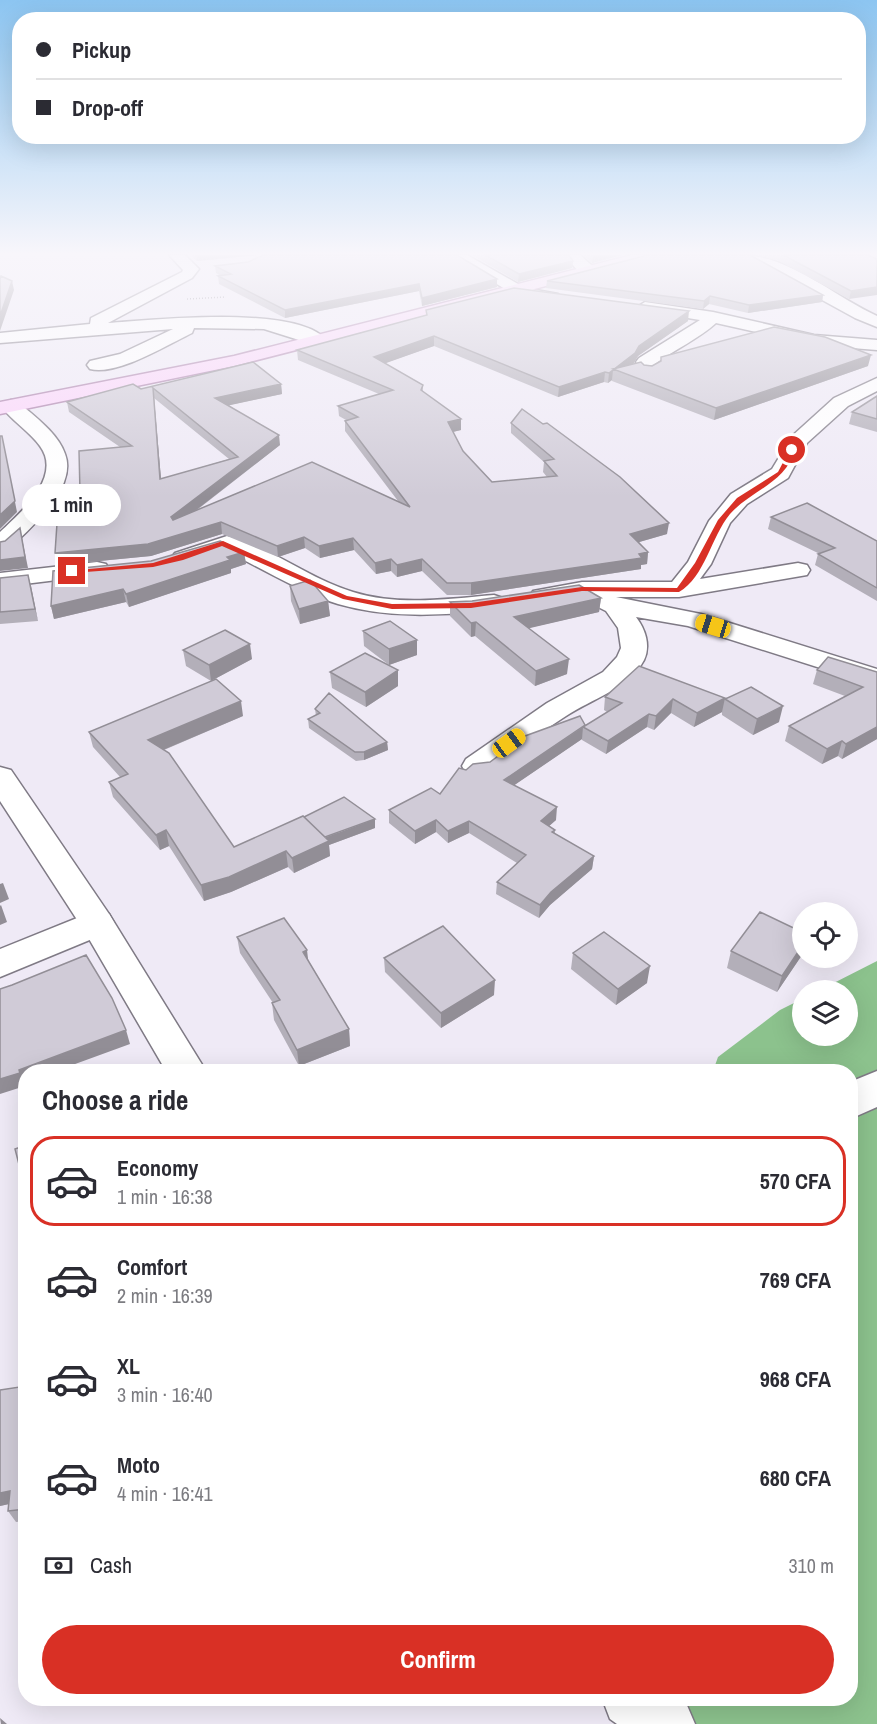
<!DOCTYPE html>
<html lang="en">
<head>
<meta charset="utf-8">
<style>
	:root { --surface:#fff; --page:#f2f2f3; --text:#2b2b33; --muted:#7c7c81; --line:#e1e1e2; --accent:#d93025 }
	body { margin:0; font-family:"Archivo Narrow",sans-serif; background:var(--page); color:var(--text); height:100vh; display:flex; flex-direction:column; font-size:22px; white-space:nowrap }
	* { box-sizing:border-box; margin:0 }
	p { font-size:20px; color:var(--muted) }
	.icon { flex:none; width:33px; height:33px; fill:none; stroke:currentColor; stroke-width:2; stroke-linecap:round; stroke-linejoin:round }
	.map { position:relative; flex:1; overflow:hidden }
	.side { position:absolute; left:18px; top:1064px; width:840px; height:642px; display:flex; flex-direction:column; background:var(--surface); border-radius:24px; box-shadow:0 6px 24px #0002 }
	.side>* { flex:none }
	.hud { position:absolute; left:12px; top:12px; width:854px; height:132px; border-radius:24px; box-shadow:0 6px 24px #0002; display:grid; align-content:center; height:132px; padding:0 24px; background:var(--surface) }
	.buttons { position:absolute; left:792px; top:902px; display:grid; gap:12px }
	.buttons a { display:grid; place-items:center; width:66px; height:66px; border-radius:50%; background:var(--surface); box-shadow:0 6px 24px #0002; font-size:30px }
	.end { position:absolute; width:27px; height:27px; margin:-14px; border:8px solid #d93025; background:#fff; box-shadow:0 0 0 3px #fff }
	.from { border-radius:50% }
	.bubble { position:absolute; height:42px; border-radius:21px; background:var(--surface); box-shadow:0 6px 24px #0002; font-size:20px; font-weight:700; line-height:42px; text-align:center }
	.car { position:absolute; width:18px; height:36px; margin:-18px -9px; border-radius:8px; box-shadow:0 0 4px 2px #0007; background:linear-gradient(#f5c518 24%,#345 0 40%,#f5c518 0 76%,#345 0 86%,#f5c518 0) }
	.hud b { display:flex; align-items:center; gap:21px; height:57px; font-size:22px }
	.hud b+b { border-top:2px solid var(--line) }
	.hud i { width:15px; height:15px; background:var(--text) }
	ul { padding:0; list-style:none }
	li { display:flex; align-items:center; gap:18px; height:90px; margin:0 12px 9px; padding:0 12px; border:3px solid transparent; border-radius:24px }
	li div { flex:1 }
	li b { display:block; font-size:22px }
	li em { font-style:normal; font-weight:700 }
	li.active { border-color:var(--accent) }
	li>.icon { width:54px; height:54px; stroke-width:1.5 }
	h2 { padding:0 24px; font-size:27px; line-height:72px }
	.pay { display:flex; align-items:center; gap:15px; height:66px; padding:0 24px; font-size:22px }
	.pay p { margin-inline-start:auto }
	.button { display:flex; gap:12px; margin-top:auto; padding:12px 24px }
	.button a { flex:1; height:69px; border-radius:36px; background:var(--accent); color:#fff; font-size:24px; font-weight:700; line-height:69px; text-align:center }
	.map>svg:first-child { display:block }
	.forest { fill:#8cc28d }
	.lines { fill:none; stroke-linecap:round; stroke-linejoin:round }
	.minor-casing { stroke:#7f7a85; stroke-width:3 }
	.tertiary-casing { stroke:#7f7a85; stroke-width:3 }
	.primary-casing { stroke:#ad83ad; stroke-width:3 }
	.path { stroke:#858189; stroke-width:1.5; stroke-dasharray:1 2; stroke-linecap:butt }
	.minor { fill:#fff; fill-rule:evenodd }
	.tertiary { fill:#fff; fill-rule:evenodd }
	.primary { fill:#fbd5fa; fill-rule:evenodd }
	.wall { fill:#b3afb9; fill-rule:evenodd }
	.shaded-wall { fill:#928e96 }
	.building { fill:#d0cbd7; stroke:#928e96; stroke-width:1.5; fill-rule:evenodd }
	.route { fill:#d93025 }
</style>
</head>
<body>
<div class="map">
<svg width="877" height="1724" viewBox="0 0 877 1724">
	<rect width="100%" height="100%" fill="#efeaf6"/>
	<path class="forest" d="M 877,961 L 877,1724 L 640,1724 L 605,1698 L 850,1698 L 850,1071 L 713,1071 L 718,1057 L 780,1010 L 802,999 L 802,1035 L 848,1035 L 848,990 L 820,990 Z"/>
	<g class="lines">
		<g class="minor-casing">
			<path id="minor" d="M 169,255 L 185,255 L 199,269 L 192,278 L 108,323 C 151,320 300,304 327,341 L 318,346 L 264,329 L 194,328 L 192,333 C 167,345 117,376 90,369 L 87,365 L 90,361 L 120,354 L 173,329 L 0,343 L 0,333 L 90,324 L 91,318 L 182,272 L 183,270 Z
				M 449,255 L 467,255 L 525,288 L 558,294 L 560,297 L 552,302 L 515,295 Z
				M 566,255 L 580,255 L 598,271 L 590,276 C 578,273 572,265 566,255 Z
				M 740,255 C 789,255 833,296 877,316 L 877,327 L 855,318 Z
				M 645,302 L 713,312 L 814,335 L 877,340 L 877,350 L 814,345 L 716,323 C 700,338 674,350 655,364 L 658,371 L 649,376 L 643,375 L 636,362 L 639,358 L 700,320 L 639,310 L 637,307 Z
				M 877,378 L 877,391 L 848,406 L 807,443 L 788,478 L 747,504 L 730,523 L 711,564 L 700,579 L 798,563 L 807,565 L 810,570 L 807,575 L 679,597 L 616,597 L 701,614 L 877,669 L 877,686 L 688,626 L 636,617 C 645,629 651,645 644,660 C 629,689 591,699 566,716 C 539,733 514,754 488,773 L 477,775 L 466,773 L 462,766 L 466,759 L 547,703 L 603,672 L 617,657 L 621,648 L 618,628 L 606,611 L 578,597 L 542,603 L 533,601 L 530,596 L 533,591 L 582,582 L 672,582 L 688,562 L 709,521 L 731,494 L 772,469 L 792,436 L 834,398 Z
				M 227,536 C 271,547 309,579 353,592 C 398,606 447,599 494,595 L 503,598 L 507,603 L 503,608 L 494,611 C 441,615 390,619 338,604 C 304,594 259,567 226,551 L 183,565 L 175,563 L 171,558 L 175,553 Z
				M 97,562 L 106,564 L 109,569 L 106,574 L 0,587 L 0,573 Z
				M 97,910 L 109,914 L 114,923 L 109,932 L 0,977 L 0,949 Z
				M 877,1071 L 877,1107 L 850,1119 L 850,1082 Z"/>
		</g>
		<g class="tertiary-casing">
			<path id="tertiary" d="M 11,400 L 18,402 C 34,416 58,433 65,454 C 78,488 30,528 8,550 L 0,552 L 0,532 C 20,513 63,477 40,446 C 29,431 12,421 1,406 Z
				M 0,767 L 11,770 L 109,914 L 206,1071 L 166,1071 L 85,932 L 0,801 Z
				M 602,1698 L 679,1698 L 686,1703 L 695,1724 L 617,1724 L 610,1719 Z"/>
		</g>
		<g class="primary-casing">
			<path id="primary" d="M 632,255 L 657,255 L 655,258 L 234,366 L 0,414 L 0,402 L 234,356 Z"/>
		</g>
		<path class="path" d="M 187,299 L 226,297"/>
		<use href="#minor" class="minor"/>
		<use href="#tertiary" class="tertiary"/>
		<use href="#primary" class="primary"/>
	</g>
	<path class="wall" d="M 192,255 L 258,255 L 197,261 L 193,258 Z
		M 472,255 L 569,255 L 573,261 L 572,268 L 518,282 Z
		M 583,255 L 622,255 L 592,263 Z
		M 753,255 L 868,255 L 849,299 L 777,260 Z
		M 248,262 L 497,287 L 422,306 L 419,291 L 285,318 L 219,284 L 218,276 L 221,276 L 216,273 L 215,266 Z
		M 547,281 L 823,295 L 822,302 L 748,313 L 709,304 L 703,309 L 546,288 Z
		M 426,310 L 688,321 L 638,356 L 633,364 L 644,365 L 868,366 L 714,420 L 612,381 L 612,380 L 608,383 L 604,382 L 558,397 L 434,346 L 385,363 L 423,385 L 423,391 L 461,430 L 453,432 L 463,451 L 492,482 L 547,477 L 543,472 L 544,462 L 511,433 L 511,423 L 667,534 L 639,542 L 648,552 L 647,564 L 641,565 L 641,569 L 471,595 L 447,595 L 422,571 L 397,577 L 391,571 L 376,574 L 354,550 L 320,558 L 305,548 L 278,557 L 222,534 L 151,556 L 58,565 L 80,492 L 120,447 L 69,412 L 67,402 L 141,389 L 281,384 L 282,394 L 229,405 L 280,445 L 197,510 L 398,501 L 345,431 L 345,421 L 346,420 L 339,416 L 338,406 L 379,394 L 298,360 L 297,350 L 426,315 ZM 154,398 L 229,459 L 161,479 Z
		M 877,396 L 877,432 L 849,424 L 852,412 Z
		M 771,517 L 877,541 L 877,601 L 815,565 L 818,554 L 820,554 L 768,529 Z
		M 244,552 L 246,564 L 231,569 L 231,573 L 129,607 L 126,602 L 54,619 L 51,606 Z
		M 28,575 L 38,621 L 0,624 L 0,578 Z
		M 290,586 L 328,601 L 330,616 L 300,624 L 291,601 Z
		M 601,598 L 599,612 L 528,628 L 567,674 L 535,686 L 475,636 L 471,637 L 450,616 L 450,602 Z
		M 363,631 L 417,655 L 389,665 L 364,646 Z
		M 183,650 L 252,659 L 211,681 L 186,666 Z
		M 398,670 L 398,686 L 366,707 L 332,688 L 330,672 Z
		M 817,670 L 877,672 L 877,739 L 842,759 L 838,756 L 822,764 L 785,741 L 789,726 L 845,696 L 813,684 Z
		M 605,697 L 725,699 L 779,722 L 753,735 L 722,715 L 722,712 L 694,727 L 671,713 L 654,730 L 647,727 L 606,754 L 582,740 L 582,739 L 514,785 L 556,820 L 549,826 L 555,830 L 555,834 L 594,856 L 592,869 L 550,905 L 539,918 L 496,894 L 497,882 L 517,863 L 469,833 L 448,843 L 436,832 L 415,844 L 389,823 L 389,810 L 440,794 L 466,770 L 490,762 L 585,726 L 607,712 L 604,710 Z
		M 315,709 L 387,742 L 388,750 L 364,760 L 356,761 L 309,728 L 308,719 L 316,716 Z
		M 243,716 L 164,750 L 234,847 L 375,828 L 329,845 L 330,856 L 294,873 L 288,867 L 231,892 L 204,901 L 169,846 L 160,850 L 113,797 L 109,782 L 120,777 L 93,747 L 89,732 Z
		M 802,932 L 802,955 L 777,992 L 727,968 L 731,951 Z
		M 237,937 L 308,960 L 349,1029 L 350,1046 L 299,1066 L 274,1020 L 272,1003 L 273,1003 L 240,953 Z
		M 573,953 L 647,983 L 616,1005 L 571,969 Z
		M 384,958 L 494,995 L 441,1028 L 385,972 Z
		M 26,1386 L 26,1521 L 16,1522 L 8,1511 L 9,1504 L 0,1506 L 0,1390 Z"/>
	<path class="shaded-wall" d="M 196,255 L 258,255 L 197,261 Z
		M 595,255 L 622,255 L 592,263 L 593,256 Z
		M 573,261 L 572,268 L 518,282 L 519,274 Z
		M 497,279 L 497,287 L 422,306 L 422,298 Z
		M 12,281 L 14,290 L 0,331 L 0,316 Z
		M 419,284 L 419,291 L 285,318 L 285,310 Z
		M 877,287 L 877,295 L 849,299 L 851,291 Z
		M 823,295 L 822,302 L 748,313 L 749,305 Z
		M 710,296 L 709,304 L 703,309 L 704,301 Z
		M 689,311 L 688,321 L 638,356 L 634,363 L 622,372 L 614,369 L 639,346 Z
		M 434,336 L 434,346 L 375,367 L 374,357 Z
		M 871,355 L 868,366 L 714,420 L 716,408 Z
		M 613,370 L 612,380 L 608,383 L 609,373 Z
		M 605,372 L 604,382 L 558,397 L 559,387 Z
		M 281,384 L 282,394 L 217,408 L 215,398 Z
		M 153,388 L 154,398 L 162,490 L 160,479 Z
		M 461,419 L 461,430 L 448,433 L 448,422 Z
		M 279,435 L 280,445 L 173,528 L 171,517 Z
		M 2,436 L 17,512 L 0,529 L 0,515 Z
		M 221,522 L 222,534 L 151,556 L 58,565 L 55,553 Z
		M 669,523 L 667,534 L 629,545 L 630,534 Z
		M 20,528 L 28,568 L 0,571 L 0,560 Z
		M 304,537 L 305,548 L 278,557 L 277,546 Z
		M 353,538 L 354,550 L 320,558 L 319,546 Z
		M 244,552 L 246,564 L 231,569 L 231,573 L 129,607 L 126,594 L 227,557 Z
		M 648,552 L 647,564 L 641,565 L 641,569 L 471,595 L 471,583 Z
		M 391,559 L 391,571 L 376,574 L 375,563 Z
		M 422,559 L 422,571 L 397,577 L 397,565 Z
		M 28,575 L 31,586 L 38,621 L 35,609 Z
		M 123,589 L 126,602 L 54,619 L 51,606 Z
		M 601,598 L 599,612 L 513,632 L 514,617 Z
		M 328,601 L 330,616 L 300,624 L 299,609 Z
		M 476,622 L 475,636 L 471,637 L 471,623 Z
		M 417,640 L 417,655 L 389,665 L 389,649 Z
		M 250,644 L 252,659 L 211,681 L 209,665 Z
		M 569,659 L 567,674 L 535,686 L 536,671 Z
		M 398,670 L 398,686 L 366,707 L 365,692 Z
		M 725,698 L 722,712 L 694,727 L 697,713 Z
		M 673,699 L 671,713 L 654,730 L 656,716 Z
		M 241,701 L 243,716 L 151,755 L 148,740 Z
		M 783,706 L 779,722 L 753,735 L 757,719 Z
		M 649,714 L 647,727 L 606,754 L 608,741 Z
		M 583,727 L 582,739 L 503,793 L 504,780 Z
		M 877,727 L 877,739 L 842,759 L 846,744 Z
		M 842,741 L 838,756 L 822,764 L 827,749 Z
		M 387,742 L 388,750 L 364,760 L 364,752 Z
		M 557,807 L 556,820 L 540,834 L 541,821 Z
		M 375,819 L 375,828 L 329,845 L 330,856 L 294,873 L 292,858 L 324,838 Z
		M 436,820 L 436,832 L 415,844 L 415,831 Z
		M 469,821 L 469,833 L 448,843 L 448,831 Z
		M 166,830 L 169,846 L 160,850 L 156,835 Z
		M 286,851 L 288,867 L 231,892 L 204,901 L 201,885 Z
		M 594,856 L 592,869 L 550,905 L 539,918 L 540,905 L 551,892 Z
		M 3,883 L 9,899 L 0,903 L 0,884 Z
		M 1,905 L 7,922 L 0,925 L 0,906 Z
		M 802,946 L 802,955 L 777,992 L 782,976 Z
		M 307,950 L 309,967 L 303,952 Z
		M 650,966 L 647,983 L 616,1005 L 618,989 Z
		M 495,980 L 494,995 L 441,1028 L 441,1013 Z
		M 349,1029 L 350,1046 L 299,1066 L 297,1050 Z
		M 126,1030 L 130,1044 L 56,1071 L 26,1071 L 25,1086 L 0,1094 L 0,1079 L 19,1070 Z
		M 10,1491 L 18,1502 L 0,1506 L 0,1493 Z
		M 0,1718 L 7,1724 L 1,1724 Z"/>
	<path class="building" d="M 263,255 L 457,255 L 497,279 L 422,298 L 419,284 L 285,310 L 218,276 L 231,274 L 215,266 L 248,262 Z
		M 485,255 L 569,255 L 573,261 L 519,274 Z
		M 648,255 L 750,255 L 823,295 L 749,305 L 710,296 L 704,301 L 547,281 Z
		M 783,255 L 868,255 L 877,259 L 877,287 L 851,291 Z
		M 1,276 L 12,281 L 0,316 L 0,279 Z
		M 514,288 L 689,311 L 639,346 L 635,353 L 609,373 L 605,372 L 559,387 L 434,336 L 374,357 L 423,385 L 421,390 L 461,419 L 448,422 L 463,451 L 492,482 L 557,476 L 544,461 L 554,459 L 511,423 L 522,409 L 543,424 L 547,423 L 620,477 L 669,523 L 630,534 L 648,552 L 639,554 L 642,558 L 471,583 L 447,583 L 422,559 L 397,565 L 391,559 L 375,563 L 353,538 L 319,546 L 304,537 L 277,546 L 221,522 L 148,544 L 55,553 L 59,494 L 80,492 L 79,451 L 132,446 L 67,402 L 133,384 L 141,389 L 253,362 L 281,384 L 215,398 L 279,435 L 171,517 L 173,520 L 312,462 L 410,507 L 345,421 L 358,417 L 338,406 L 393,390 L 297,350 L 427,315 L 426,310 ZM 153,388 L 238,457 L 160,479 Z
		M 774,327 L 825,337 L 871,355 L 716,408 L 613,369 L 641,362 L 644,365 L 652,366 L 661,361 L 661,357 Z
		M 877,396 L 877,419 L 852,412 Z
		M 0,436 L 2,436 L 15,501 L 0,515 Z
		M 807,503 L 877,541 L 877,588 L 818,554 L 835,548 L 771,517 Z
		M 20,528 L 25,557 L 0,560 L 0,542 L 5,541 Z
		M 220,541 L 244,552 L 227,557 L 230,560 L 126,594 L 123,589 L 51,606 L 53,571 L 151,561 Z
		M 28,575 L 35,609 L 0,612 L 0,578 Z
		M 310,580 L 328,601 L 299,609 L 290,586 Z
		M 579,585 L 601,598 L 514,617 L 569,659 L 536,671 L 476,622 L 471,623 L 450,602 L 472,601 Z
		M 390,621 L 417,640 L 389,649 L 363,631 Z
		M 225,630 L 250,644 L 209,665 L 183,650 Z
		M 365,653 L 398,670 L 365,692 L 330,672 Z
		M 828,657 L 877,672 L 877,727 L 846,744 L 842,741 L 827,749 L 789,726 L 863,687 L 817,670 Z
		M 639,666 L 725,698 L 697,713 L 673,699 L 656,716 L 649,714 L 608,741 L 583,727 L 622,703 L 605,697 Z
		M 216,679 L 241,701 L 148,740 L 169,753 L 234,847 L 303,816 L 329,841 L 292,858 L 286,851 L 229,877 L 201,885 L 166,830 L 156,835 L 109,782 L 128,774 L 89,732 Z
		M 751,687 L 783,706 L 757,719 L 725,699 Z
		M 329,693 L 387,742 L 364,752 L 355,752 L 308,719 L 320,713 L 315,709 Z
		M 580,716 L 585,725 L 504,780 L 557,807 L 541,821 L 555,830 L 552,832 L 594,856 L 551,892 L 540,905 L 497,882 L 526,855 L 469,821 L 448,831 L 436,820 L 415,831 L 389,810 L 431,788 L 440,794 L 459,768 L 466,770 L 473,764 L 490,762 L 525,736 Z
		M 344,797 L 375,819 L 325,837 L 304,817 Z
		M 760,912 L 802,932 L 802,946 L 782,976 L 731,951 Z
		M 284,918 L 307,950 L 303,952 L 349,1029 L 297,1050 L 272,1003 L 280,1000 L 237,937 Z
		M 443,926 L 495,980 L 441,1013 L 384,958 Z
		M 604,932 L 650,966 L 618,989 L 573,953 Z
		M 86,955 L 112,998 L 126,1030 L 19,1070 L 20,1073 L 0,1079 L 0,989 L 12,985 Z
		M 26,1145 L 26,1183 L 24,1184 L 15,1149 Z
		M 26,1386 L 26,1509 L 8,1511 L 10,1491 L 0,1493 L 0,1390 Z"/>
	<linearGradient id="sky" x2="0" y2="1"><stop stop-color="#8cc5f1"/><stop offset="0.51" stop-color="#f8f6fb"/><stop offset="1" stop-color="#f8f6fb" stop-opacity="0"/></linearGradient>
	<rect width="877" height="497" fill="url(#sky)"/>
	<path class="route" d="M 790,449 L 795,450 C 786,483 750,491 730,514 C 711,537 705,577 679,592 L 582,591 L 471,608 L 392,609 L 343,599 L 222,546 L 183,560 L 153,567 L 72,573 L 68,571 L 153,563 L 223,541 L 347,596 L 392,604 L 471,603 L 582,587 L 677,588 L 695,563 L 718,520 L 737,498 L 778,472 Z"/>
</svg>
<div class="buttons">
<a><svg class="icon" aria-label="locate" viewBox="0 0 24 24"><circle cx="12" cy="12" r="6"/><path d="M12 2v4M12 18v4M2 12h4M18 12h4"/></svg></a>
<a><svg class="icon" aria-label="layers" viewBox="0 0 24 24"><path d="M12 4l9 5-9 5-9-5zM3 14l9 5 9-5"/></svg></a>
</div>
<i class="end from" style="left:792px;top:450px"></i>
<i class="end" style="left:72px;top:571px"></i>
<div class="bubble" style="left:22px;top:484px;width:99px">1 min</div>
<i class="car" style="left:713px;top:626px;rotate:287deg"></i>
<i class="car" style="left:509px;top:743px;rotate:54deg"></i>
<div class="hud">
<b><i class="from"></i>Pickup</b>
<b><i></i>Drop-off</b>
</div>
<section class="side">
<h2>Choose a ride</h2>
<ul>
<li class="active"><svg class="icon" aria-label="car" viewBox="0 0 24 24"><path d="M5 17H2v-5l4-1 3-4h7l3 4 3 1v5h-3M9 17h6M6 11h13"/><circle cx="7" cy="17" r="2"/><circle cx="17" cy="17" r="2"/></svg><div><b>Economy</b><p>1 min · 16:38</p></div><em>570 CFA</em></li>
<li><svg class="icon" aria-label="car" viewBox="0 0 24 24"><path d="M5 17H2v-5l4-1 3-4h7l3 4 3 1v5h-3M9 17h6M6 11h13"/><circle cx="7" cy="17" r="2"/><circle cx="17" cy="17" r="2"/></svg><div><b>Comfort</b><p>2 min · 16:39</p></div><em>769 CFA</em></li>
<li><svg class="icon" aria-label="car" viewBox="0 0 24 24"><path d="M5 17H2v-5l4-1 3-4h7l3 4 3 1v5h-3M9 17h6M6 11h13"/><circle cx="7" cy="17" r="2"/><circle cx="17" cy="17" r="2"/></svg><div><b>XL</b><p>3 min · 16:40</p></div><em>968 CFA</em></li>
<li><svg class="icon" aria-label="car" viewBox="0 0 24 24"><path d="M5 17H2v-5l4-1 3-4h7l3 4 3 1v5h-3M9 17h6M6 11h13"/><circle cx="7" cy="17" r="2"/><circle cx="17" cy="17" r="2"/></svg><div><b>Moto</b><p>4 min · 16:41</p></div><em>680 CFA</em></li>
</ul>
<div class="pay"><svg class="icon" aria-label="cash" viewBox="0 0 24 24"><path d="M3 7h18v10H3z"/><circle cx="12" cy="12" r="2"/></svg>Cash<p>310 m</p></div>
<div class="button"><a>Confirm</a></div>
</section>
</div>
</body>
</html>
